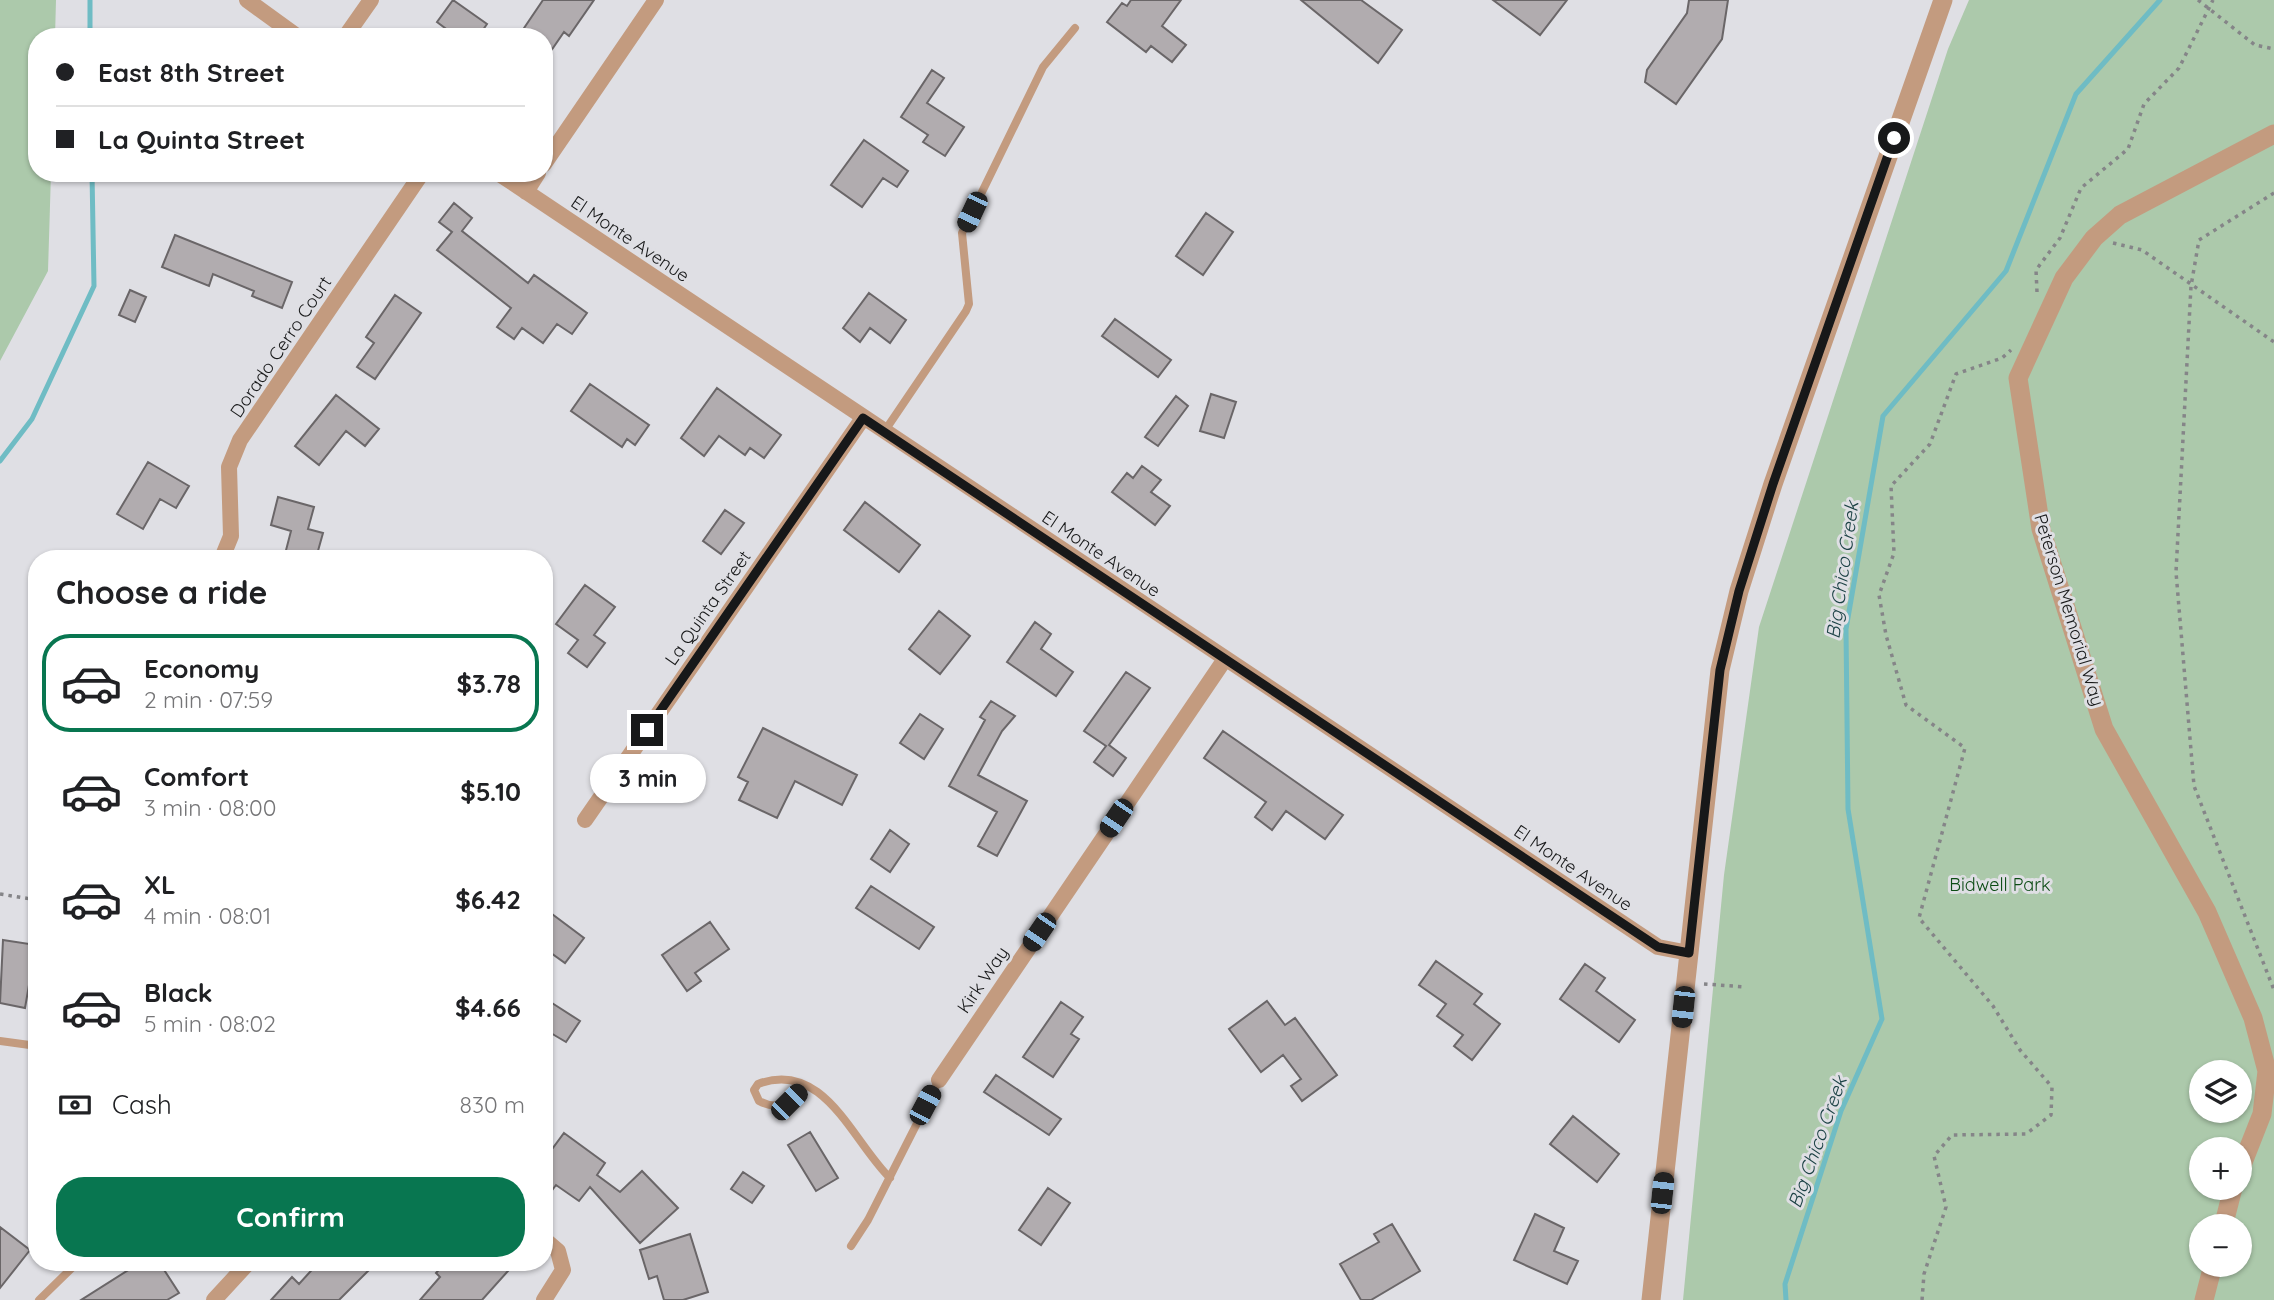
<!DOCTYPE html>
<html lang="en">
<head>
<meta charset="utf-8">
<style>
	:root { --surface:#fff; --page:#f6f6f6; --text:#202124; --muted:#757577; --line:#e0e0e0; --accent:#087650 }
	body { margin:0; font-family:Quicksand,sans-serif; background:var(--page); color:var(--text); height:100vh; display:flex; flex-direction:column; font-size:26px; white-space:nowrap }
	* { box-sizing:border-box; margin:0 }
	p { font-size:23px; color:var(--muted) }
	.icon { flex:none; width:38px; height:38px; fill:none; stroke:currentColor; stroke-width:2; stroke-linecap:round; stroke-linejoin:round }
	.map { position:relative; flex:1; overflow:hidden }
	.sheet { position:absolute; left:28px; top:550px; width:525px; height:721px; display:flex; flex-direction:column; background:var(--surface); border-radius:28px; box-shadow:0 2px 5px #0004 }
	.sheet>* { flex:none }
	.banner { position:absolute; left:28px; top:28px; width:525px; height:154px; border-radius:28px; box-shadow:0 2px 5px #0004; display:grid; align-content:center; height:154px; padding:0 28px; background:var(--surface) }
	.buttons { position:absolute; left:2189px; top:1060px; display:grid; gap:14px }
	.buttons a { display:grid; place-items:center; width:63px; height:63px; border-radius:50%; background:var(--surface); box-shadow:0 2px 5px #0004; font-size:35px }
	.end { position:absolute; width:32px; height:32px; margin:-16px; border:9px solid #171819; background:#fff; box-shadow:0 0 0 4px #fff }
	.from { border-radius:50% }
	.bubble { position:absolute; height:49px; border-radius:24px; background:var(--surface); box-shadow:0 2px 5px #0004; font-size:23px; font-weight:700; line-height:49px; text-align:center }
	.car { position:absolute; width:21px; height:42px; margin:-21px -10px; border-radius:9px; box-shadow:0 0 5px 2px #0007; background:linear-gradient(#222 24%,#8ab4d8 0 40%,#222 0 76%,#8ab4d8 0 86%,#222 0) }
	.banner b { display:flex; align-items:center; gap:24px; height:66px; font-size:26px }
	.banner b+b { border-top:2px solid var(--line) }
	.banner i { width:18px; height:18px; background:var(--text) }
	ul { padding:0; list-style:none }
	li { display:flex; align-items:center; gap:21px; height:98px; margin:0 14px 10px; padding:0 14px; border:4px solid transparent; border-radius:28px }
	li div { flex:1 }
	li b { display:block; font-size:26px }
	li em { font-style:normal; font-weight:700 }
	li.selected { border-color:var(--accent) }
	li>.icon { width:63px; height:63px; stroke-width:1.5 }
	h2 { padding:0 28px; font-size:32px; line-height:84px }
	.pay { display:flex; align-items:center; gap:18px; height:77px; padding:0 28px; font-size:26px }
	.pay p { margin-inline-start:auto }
	.action { display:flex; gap:14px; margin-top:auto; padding:14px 28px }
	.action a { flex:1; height:80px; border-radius:28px; background:var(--accent); color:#fff; font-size:28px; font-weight:700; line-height:80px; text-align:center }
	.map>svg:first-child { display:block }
	.green { fill:#acc9ab; fill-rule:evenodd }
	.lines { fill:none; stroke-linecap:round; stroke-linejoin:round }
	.stream { stroke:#6fbcc4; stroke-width:5 }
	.building { fill:#b1acaf; stroke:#6a6668; stroke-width:2 }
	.path { stroke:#858588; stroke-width:3.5; stroke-dasharray:3.5 5; stroke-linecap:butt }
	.service { stroke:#c39b7f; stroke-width:8 }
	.minor { stroke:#c39b7f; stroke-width:16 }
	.tertiary { stroke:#c39b7f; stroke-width:19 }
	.route { stroke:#171819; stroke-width:9 }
	.labels { text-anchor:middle; stroke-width:6; stroke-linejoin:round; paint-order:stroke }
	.street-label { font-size:18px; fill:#171819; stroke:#dfdfe4 }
	.park-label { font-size:18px; fill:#0c4c14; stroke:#dfdfe4 }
	.water-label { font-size:19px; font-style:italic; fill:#1c4245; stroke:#dfdfe4 }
</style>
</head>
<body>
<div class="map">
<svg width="2274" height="1300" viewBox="0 0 2274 1300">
	<rect width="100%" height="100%" fill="#dfdfe4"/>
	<path class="green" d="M 0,0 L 56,0 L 55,37 L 37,37 L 37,173 L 51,173 L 48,271 L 0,361 Z
		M 1969,0 L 2274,0 L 2274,1300 L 1683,1300 L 1724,875 L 1759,627 L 1948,49 ZM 2202,1073 L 2240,1073 L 2240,1111 L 2202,1111 ZM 2202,1150 L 2240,1150 L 2240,1188 L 2202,1188 ZM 2202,1227 L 2240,1227 L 2240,1265 L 2202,1265 Z"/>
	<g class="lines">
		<path class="stream" d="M 90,0 L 90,37
			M 0,461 L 32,419 L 94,286 L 92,173
			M 1786,1300 L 1785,1284 L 1841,1111 L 1882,1019 L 1848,809 L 1846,629 L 1883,416 L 2006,271 L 2076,94 L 2160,0"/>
	</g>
	<path class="building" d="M 453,0 L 487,24 L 478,37 L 457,37 L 437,22 Z
		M 543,0 L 594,0 L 569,36 L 564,32 L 544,61 L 544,37 L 518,37 Z
		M 1131,0 L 1181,0 L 1162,26 L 1186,45 L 1172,62 L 1151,46 L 1146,52 L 1107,22 L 1122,3 L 1127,6 Z
		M 1301,0 L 1361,0 L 1402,30 L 1378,63 Z
		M 1493,0 L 1567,0 L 1540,35 Z
		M 1689,0 L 1728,0 L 1722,39 L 1676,104 L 1645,82 L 1647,70 L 1687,13 Z
		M 932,70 L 944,78 L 927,103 L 964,127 L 945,156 L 923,142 L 928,135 L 901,117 Z
		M 864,140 L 908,171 L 897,187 L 883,178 L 862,207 L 831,185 Z
		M 454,203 L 472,218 L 462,231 L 528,283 L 534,275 L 587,313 L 572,334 L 557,324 L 543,343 L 522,328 L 514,339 L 497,327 L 511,308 L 437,250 L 452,232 L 439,222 Z
		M 1206,213 L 1233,232 L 1203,275 L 1176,256 Z
		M 175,235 L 292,282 L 282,308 L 252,296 L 254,291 L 213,274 L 209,286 L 162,267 Z
		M 130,290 L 146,297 L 135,322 L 119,315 Z
		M 869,293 L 906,320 L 890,343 L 870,328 L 860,342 L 843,328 Z
		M 395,295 L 421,313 L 375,379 L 357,367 L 374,343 L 366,337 Z
		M 1115,319 L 1171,360 L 1158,377 L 1102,336 Z
		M 590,384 L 649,425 L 635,445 L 627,439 L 622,447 L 571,411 Z
		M 717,388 L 781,435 L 764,458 L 750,448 L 745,455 L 719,436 L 704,456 L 681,438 Z
		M 1211,394 L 1236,402 L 1224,438 L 1200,431 Z
		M 336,395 L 379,429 L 365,446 L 346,431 L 319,465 L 295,446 Z
		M 1176,396 L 1188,406 L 1158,446 L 1145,437 Z
		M 148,462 L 189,486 L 176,508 L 160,499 L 143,529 L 117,514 Z
		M 1142,466 L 1161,480 L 1151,492 L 1170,506 L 1155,525 L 1112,492 L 1127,473 L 1133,478 Z
		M 278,497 L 314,507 L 308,529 L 323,533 L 316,558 L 284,558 L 291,531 L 271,525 Z
		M 865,502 L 920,545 L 899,572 L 844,530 Z
		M 725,510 L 744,523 L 721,554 L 703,541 Z
		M 585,585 L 615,607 L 594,635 L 605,643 L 587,667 L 568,653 L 578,640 L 556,624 Z
		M 939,611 L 970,636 L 940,674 L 909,649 Z
		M 1035,622 L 1051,634 L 1041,649 L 1073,672 L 1056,696 L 1007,662 Z
		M 1126,672 L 1150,688 L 1109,745 L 1126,758 L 1113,776 L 1094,762 L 1106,746 L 1084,731 Z
		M 991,701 L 1015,716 L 1002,731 L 978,775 L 1027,801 L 997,856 L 978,846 L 997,812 L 949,786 L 985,720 L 980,717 Z
		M 920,714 L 943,729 L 924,759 L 900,743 Z
		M 763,728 L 857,775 L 842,805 L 795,781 L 777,818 L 739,800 L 748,782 L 738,777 Z
		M 1223,731 L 1343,815 L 1325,839 L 1286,811 L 1272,830 L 1255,817 L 1266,802 L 1204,758 Z
		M 890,830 L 909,844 L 890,872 L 871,859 Z
		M 871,886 L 934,927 L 919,949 L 856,908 Z
		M 544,908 L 584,938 L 565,963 L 544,948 Z
		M 710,922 L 729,949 L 695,973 L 701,981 L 687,991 L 662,955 Z
		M 3,940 L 36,945 L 25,1008 L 0,1003 Z
		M 1436,961 L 1482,994 L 1474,1004 L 1500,1024 L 1472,1060 L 1454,1046 L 1463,1035 L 1437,1016 L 1446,1004 L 1419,985 Z
		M 1585,964 L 1605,978 L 1596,991 L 1635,1020 L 1619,1042 L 1560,999 Z
		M 1267,1001 L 1285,1025 L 1295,1018 L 1337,1075 L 1302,1101 L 1291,1086 L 1301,1079 L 1283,1055 L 1261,1072 L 1229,1029 Z
		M 1061,1002 L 1083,1017 L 1071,1034 L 1079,1039 L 1053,1077 L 1023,1057 Z
		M 552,1003 L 580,1021 L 566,1042 L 544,1029 L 544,1015 Z
		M 996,1075 L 1061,1119 L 1049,1135 L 984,1092 Z
		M 1573,1116 L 1619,1154 L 1597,1182 L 1550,1144 Z
		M 810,1132 L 838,1178 L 816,1191 L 788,1145 Z
		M 564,1133 L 605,1163 L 597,1175 L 620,1192 L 642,1171 L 678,1208 L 640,1243 L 590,1187 L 579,1201 L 556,1185 L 544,1201 L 544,1160 Z
		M 743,1172 L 764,1186 L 752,1203 L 731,1189 Z
		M 1048,1188 L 1070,1203 L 1041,1245 L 1019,1230 Z
		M 1535,1214 L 1564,1228 L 1554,1251 L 1578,1261 L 1567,1284 L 1514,1260 Z
		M 1392,1224 L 1420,1271 L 1371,1300 L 1361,1300 L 1340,1264 L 1379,1242 L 1374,1234 Z
		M 0,1227 L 30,1250 L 0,1288 Z
		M 690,1234 L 708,1292 L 683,1300 L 664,1300 L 657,1276 L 649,1279 L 640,1250 Z
		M 141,1262 L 159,1262 L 179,1293 L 167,1300 L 81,1300 Z
		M 319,1262 L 377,1262 L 339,1300 L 271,1300 L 292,1277 L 299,1284 Z
		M 446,1262 L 516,1262 L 482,1300 L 420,1300 L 440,1277 L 436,1273 Z"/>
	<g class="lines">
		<path class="path" d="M 2198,0 L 2255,45 L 2274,49
			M 2274,193 L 2199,240 L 2191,286 L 2176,572 L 2194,786 L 2274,990
			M 2113,243 L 2142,250 L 2274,342
			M 2037,292 L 2036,270 L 2060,238 L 2081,188 L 2128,149 L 2144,104 L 2179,68 L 2213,0
			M 0,894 L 37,900
			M 1704,984 L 1746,987
			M 1922,1300 L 1924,1274 L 1946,1207 L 1934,1156 L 1952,1135 L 2026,1134 L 2051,1115 L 2052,1087 L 2020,1050 L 1993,1006 L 1919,918 L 1965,748 L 1906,705 L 1886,635 L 1879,595 L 1894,553 L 1891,486 L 1930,444 L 1956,374 L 2002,358 L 2011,350"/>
		<path class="service" d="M 884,432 L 966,311 L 969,304 L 962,233 L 1043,67 L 1075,28
			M 0,1041 L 37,1046
			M 805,1087 C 791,1101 779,1112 759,1101 L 754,1090 L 758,1084 C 824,1059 852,1141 890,1178
			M 851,1246 L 868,1220 L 939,1080
			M 39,1300 L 78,1262"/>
		<path class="minor" d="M 247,0 L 298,37
			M 345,37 L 371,0
			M 544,164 L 656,0
			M 498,173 L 1658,947 L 1689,953
			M 526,192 L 538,173
			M 222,558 L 231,536 L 229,467 L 240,440 L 422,173
			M 585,820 L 863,418
			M 939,1080 L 1225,659
			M 544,1239 L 558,1251 L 563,1270 L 544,1300
			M 214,1300 L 249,1262"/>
		<path class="tertiary" d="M 2240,1170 L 2262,1114 L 2267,1071 L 2253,1018 L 2207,912 L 2104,729 L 2041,529 L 2018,378 L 2064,278 L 2094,238 L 2120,215 L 2274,134
			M 2223,1227 L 2233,1188
			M 1651,1300 L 1720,670 L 1739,591 L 1773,484 L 1943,0
			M 2204,1300 L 2213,1265"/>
	</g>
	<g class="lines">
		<path class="route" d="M 647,730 L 863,418 L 1658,947 L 1689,953 L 1720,670 L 1739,591 L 1773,484 L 1894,138"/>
	</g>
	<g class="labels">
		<g class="street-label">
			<text transform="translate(630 239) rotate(34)" y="6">El Monte Avenue</text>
			<text transform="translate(281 347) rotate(-56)" y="6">Dorado Cerro Court</text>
			<text transform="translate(1101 554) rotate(34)" y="6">El Monte Avenue</text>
			<text transform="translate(708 608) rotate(-55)" y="6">La Quinta Street</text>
			<text transform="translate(2069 610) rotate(73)" y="6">Peterson Memorial Way</text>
			<text transform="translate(1573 868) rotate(34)" y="6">El Monte Avenue</text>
			<text transform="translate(983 980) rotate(-56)" y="6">Kirk Way</text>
		</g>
		<g class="park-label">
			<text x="2000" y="891">Bidwell Park</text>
		</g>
		<g class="water-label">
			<text transform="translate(1842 570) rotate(-82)" y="7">Big Chico Creek</text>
			<text transform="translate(1817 1142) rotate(-70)" y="7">Big Chico Creek</text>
		</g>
	</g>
</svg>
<div class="buttons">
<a><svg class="icon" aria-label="layers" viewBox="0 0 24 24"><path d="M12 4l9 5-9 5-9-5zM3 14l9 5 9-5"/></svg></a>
<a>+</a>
<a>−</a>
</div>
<i class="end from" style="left:1894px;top:138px"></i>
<i class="end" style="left:647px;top:730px"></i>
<div class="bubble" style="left:590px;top:754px;width:116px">3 min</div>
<i class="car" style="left:972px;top:212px;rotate:205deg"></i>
<i class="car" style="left:1116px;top:818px;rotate:214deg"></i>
<i class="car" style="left:1039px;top:932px;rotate:214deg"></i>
<i class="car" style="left:1683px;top:1007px;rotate:186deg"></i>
<i class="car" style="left:789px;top:1102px;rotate:45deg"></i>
<i class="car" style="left:925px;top:1105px;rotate:28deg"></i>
<i class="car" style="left:1662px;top:1193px;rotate:6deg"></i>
<div class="banner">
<b><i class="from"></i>East 8th Street</b>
<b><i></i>La Quinta Street</b>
</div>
<section class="sheet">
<h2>Choose a ride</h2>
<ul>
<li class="selected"><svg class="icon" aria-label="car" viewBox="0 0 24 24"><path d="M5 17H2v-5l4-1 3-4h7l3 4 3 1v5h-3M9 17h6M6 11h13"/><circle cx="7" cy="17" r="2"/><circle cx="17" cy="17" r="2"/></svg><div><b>Economy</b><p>2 min · 07:59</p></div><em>$3.78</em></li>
<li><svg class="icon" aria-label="car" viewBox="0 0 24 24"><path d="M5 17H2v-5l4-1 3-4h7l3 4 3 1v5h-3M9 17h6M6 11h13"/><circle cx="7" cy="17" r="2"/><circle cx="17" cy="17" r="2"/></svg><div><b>Comfort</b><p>3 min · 08:00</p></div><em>$5.10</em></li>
<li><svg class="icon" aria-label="car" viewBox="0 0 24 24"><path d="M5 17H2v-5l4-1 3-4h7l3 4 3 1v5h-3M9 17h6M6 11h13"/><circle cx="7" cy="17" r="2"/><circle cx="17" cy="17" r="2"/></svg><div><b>XL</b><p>4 min · 08:01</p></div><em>$6.42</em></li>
<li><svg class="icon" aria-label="car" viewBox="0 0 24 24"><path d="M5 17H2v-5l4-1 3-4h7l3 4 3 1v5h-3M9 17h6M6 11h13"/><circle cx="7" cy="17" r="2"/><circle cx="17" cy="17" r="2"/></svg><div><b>Black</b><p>5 min · 08:02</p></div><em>$4.66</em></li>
</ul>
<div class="pay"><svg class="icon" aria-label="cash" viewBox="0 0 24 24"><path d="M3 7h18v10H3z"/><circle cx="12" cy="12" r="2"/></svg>Cash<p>830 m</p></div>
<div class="action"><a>Confirm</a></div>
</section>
</div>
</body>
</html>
